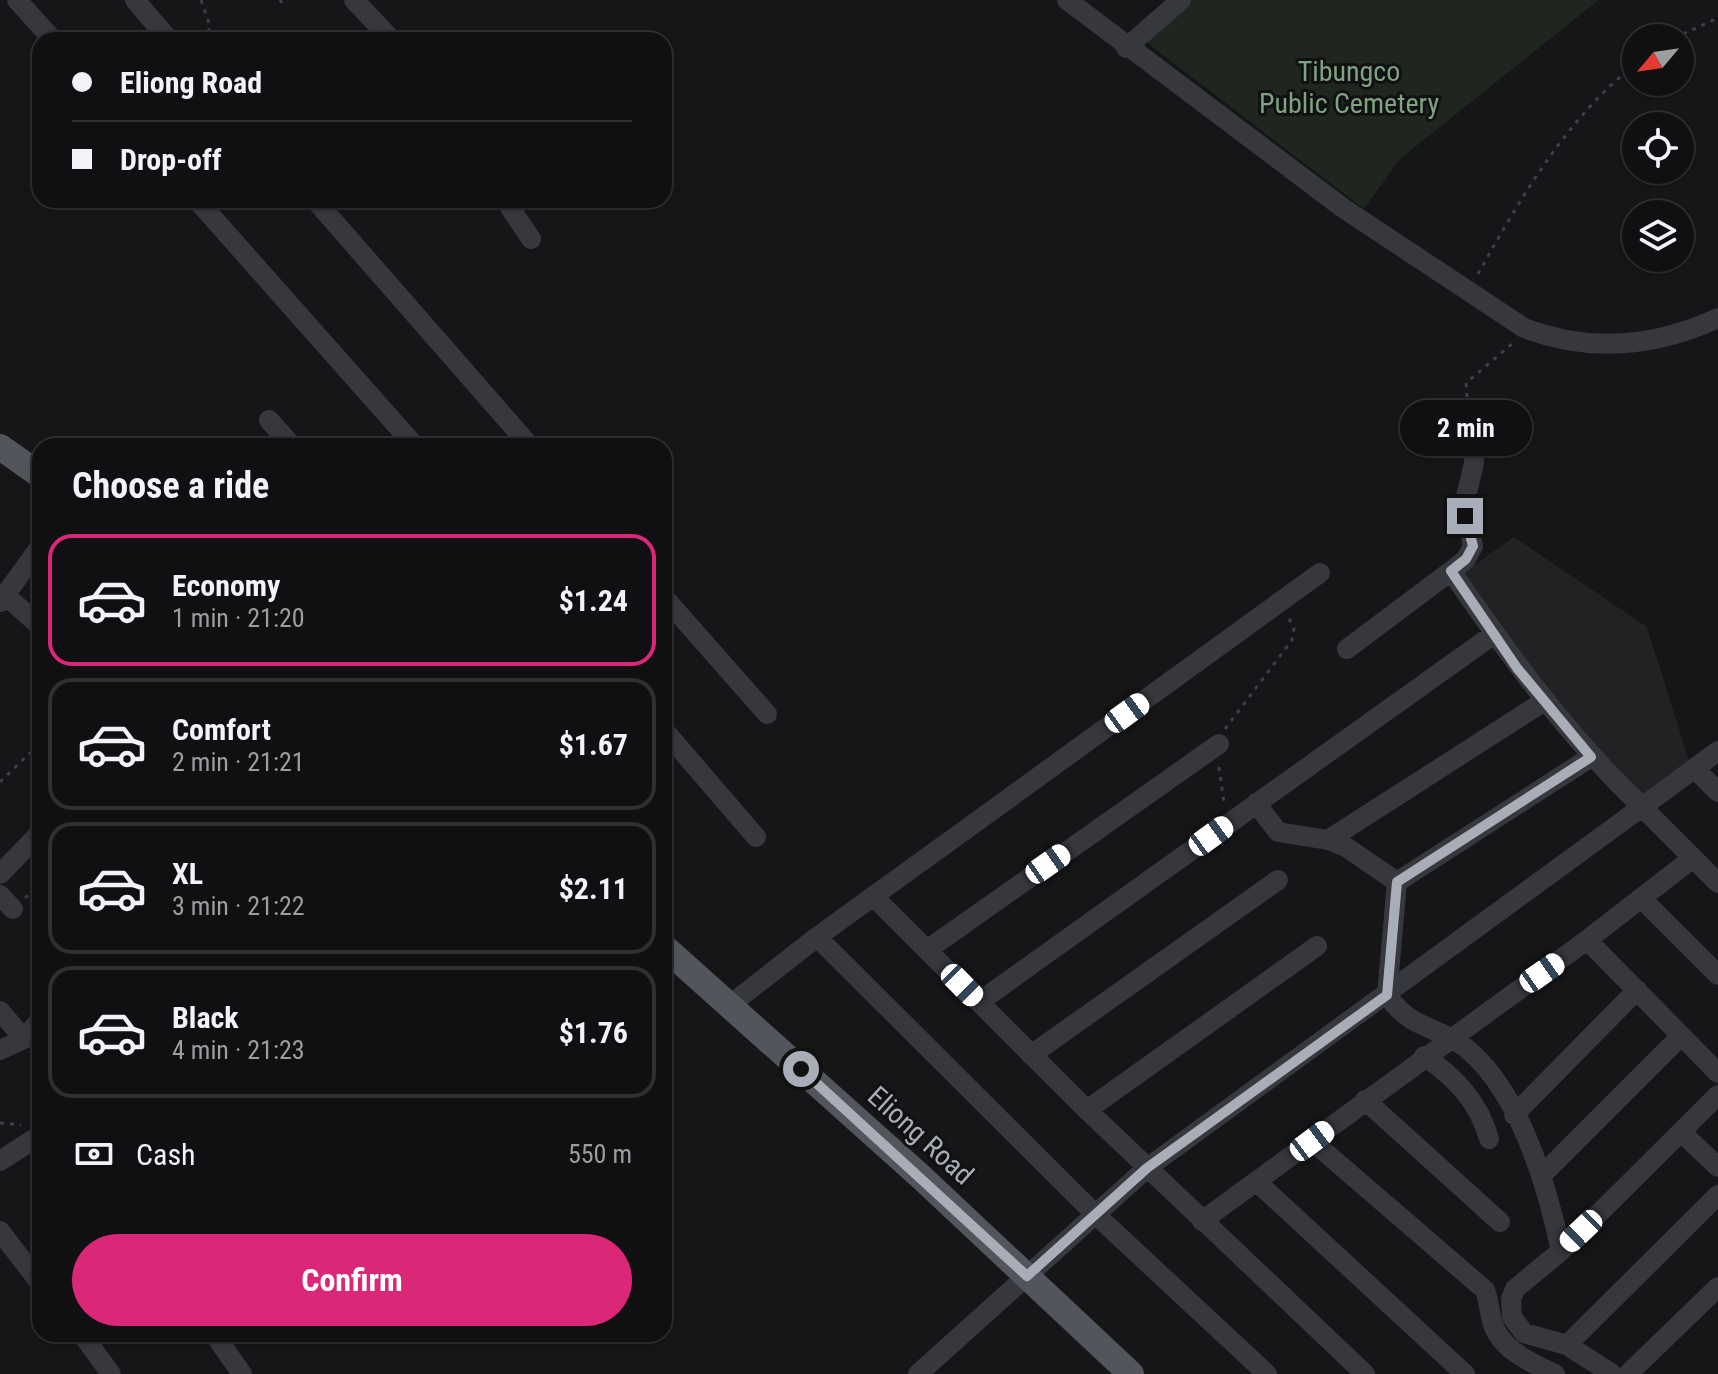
<!DOCTYPE html>
<html lang="en">
<head>
<meta charset="utf-8">
<style>
	:root { --surface:#101012; --page:#1e1e20; --text:#f1f3f6; --muted:#9c9d9f; --line:#303032; --accent:#db2777 }
	body { margin:0; font-family:"Roboto Condensed",sans-serif; background:var(--page); color:var(--text); height:100vh; display:flex; flex-direction:column; font-size:30px; white-space:nowrap }
	* { box-sizing:border-box; margin:0 }
	p { font-size:26px; color:var(--muted) }
	.icon { flex:none; width:44px; height:44px; fill:none; stroke:currentColor; stroke-width:2; stroke-linecap:round; stroke-linejoin:round }
	.map { position:relative; flex:1; overflow:hidden }
	.details { position:absolute; left:32px; top:438px; width:640px; height:904px; display:flex; flex-direction:column; background:var(--surface); border-radius:24px; box-shadow:0 2px 6px #0004,0 0 0 2px var(--line) }
	.details>* { flex:none }
	.hud { position:absolute; left:32px; top:32px; width:640px; height:176px; border-radius:24px; box-shadow:0 2px 6px #0004,0 0 0 2px var(--line); display:grid; align-content:center; height:176px; padding:0 40px; background:var(--surface) }
	.needle { width:52px; rotate:241deg }
	.fabs { position:absolute; left:1622px; top:24px; display:grid; gap:16px }
	.fabs a { display:grid; place-items:center; width:72px; height:72px; border-radius:50%; background:var(--surface); box-shadow:0 2px 6px #0004,0 0 0 2px var(--line); font-size:40px }
	.end { position:absolute; width:36px; height:36px; margin:-18px; border:10px solid #a8adb8; background:#111; box-shadow:0 0 0 4px #111 }
	.from { border-radius:50% }
	.bubble { position:absolute; height:56px; border-radius:28px; background:var(--surface); box-shadow:0 2px 6px #0004,0 0 0 2px var(--line); font-size:26px; font-weight:700; line-height:56px; text-align:center }
	.car { position:absolute; width:24px; height:48px; margin:-24px -12px; border-radius:10px; box-shadow:0 0 6px 2px #0007; background:linear-gradient(#fff 24%,#345 0 40%,#fff 0 76%,#345 0 86%,#fff 0) }
	.hud b { display:flex; align-items:center; gap:28px; height:76px; font-size:30px }
	.hud b+b { border-top:2px solid var(--line) }
	.hud i { width:20px; height:20px; background:var(--text) }
	ul { padding:0; list-style:none }
	li { display:flex; align-items:center; gap:24px; height:132px; margin:0 16px 12px; padding:0 24px; border:4px solid var(--line); border-radius:24px }
	li div { flex:1 }
	li b { display:block; font-size:30px }
	li em { font-style:normal; font-weight:700 }
	li.selected { border-color:var(--accent) }
	li>.icon { width:72px; height:72px; stroke-width:1.5 }
	h2 { padding:0 40px; font-size:36px; line-height:96px }
	.pay { display:flex; align-items:center; gap:20px; height:88px; padding:0 40px; font-size:30px }
	.pay p { margin-inline-start:auto }
	.cta { display:flex; gap:16px; margin-top:auto; padding:16px 40px }
	.cta a { flex:1; height:92px; border-radius:48px; background:var(--accent); color:#fff; font-size:32px; font-weight:700; line-height:92px; text-align:center }
	.map>svg:first-child { display:block }
	.built { fill:#222225 }
	.green { fill:#1e261f }
	.lines { fill:none; stroke-linecap:round; stroke-linejoin:round }
	.path { stroke:#3d3f44; stroke-width:3; stroke-dasharray:4 6; stroke-linecap:butt }
	.minor { stroke:#37383d; stroke-width:20 }
	.major { stroke:#53555c; stroke-width:26 }
	.route { stroke:#a8adb8; stroke-width:10 }
	.labels { text-anchor:middle; stroke-width:6; stroke-linejoin:round; paint-order:stroke }
	.park-label { font-size:28px; fill:#7fa381; stroke:#111113 }
	.street-label { font-size:28px; fill:#a8adb8; stroke:#111113 }
</style>
</head>
<body>
<div class="map">
<svg width="1718" height="1374" viewBox="0 0 1718 1374">
	<rect width="100%" height="100%" fill="#161618"/>
	<path class="built" d="M 1514,537 L 1647,627 L 1689,761 L 1642,797 L 1596,753 L 1460,575 Z"/>
	<path class="green" d="M 1186,0 L 1599,0 L 1400,159 L 1364,209 L 1141,38 Z"/>
	<g class="lines">
		<path class="path" d="M 201,0 L 210,26 L 206,40
			M 280,0 L 282,3
			M 1674,38 L 1718,18
			M 1478,274 C 1520,199 1567,117 1636,64
			M 1467,397 L 1466,383 L 1513,343
			M 1225,729 L 1292,640 L 1294,628 L 1288,617
			M 1219,767 L 1224,803
			M 0,782 L 40,743
			M 25,898 L 40,884
			M 34,1053 L 40,1063
			M 0,1123 L 21,1125"/>
		<path class="minor" d="M 17,0 L 53,40
			M 135,0 L 169,40
			M 354,0 L 392,40
			M 1067,0 L 1343,208 L 1524,328 C 1590,353 1655,347 1718,318
			M 1126,48 L 1181,0
			M 197,200 L 415,446
			M 315,200 L 530,446
			M 505,200 L 531,239
			M 269,420 L 292,446
			M 1451,571 L 1466,559 L 1473,546 L 1464,505 L 1474,463 L 1472,412
			M 5,595 L 40,626
			M 664,597 L 767,714
			M 0,602 L 40,547
			M 664,730 L 756,837
			M 1718,751 L 1642,807 L 1718,883
			M 1694,768 L 1718,792
			M 1256,803 L 1278,832 L 1328,840 L 1346,847 L 1397,882 L 1387,995 C 1413,1032 1436,1024 1466,1048 C 1520,1092 1547,1186 1561,1251
			M 1328,840 L 1543,702
			M 0,874 L 40,833
			M 1397,882 L 1591,757
			M 0,895 L 13,909
			M 874,897 L 1087,1110 L 1365,1374
			M 1642,899 L 1718,975
			M 817,937 L 1095,1214 L 1267,1374
			M 1587,940 L 1718,1073
			M 927,950 L 1219,744
			M 979,1002 L 1494,634
			M 730,1005 L 817,937 L 1320,573
			M 0,1011 L 24,1039
			M 0,1050 L 24,1039 L 40,1020
			M 1031,1055 L 1278,880
			M 1424,1056 C 1455,1077 1479,1102 1489,1139
			M 1365,1100 L 1500,1222
			M 1087,1110 L 1317,946
			M 1514,1115 L 1637,990
			M 1681,1132 L 1718,1167
			M 1312,1141 L 1485,1290 C 1489,1300 1489,1311 1492,1321 C 1499,1349 1531,1363 1555,1374
			M 0,1161 L 40,1135
			M 1542,1175 L 1681,1036
			M 1257,1182 L 1465,1374
			M 1202,1221 L 1587,940 L 1693,858
			M 0,1231 L 40,1283
			M 82,1334 L 111,1374
			M 214,1334 L 242,1374
			M 1567,1345 L 1718,1195
			M 918,1374 L 1147,1168 L 1642,807 C 1566,734 1511,658 1451,571 L 1347,649
			M 1612,1374 L 1567,1345 L 1524,1333 L 1512,1317 L 1511,1299 L 1515,1289 L 1561,1251 L 1718,1095
			M 1628,1374 L 1718,1287"/>
		<path class="major" d="M 0,447 L 40,475
			M 664,947 L 920,1176 L 1131,1374"/>
	</g>
	<g class="lines">
		<path class="route" d="M 801,1069 L 1027,1276 L 1147,1168 L 1387,995 L 1397,882 L 1591,757 L 1517,668 L 1451,571 L 1466,559 L 1473,546 L 1465,516"/>
	</g>
	<g class="labels">
		<g class="park-label">
			<text x="1349" y="81">Tibungco<tspan x="1349" dy="32">Public Cemetery</tspan></text>
		</g>
		<g class="street-label">
			<text transform="translate(921 1135) rotate(42)" y="10">Eliong Road</text>
		</g>
	</g>
</svg>
<div class="fabs">
<a><svg class="needle" viewBox="-14 -14 28 28"><path d="M0-13l5 13h-10z" fill="#e53935"/><path d="M0 13l5-13h-10z" fill="#9c9d9f"/></svg></a>
<a><svg class="icon" aria-label="locate" viewBox="0 0 24 24"><circle cx="12" cy="12" r="6"/><path d="M12 2v4M12 18v4M2 12h4M18 12h4"/></svg></a>
<a><svg class="icon" aria-label="layers" viewBox="0 0 24 24"><path d="M12 4l9 5-9 5-9-5zM3 14l9 5 9-5"/></svg></a>
</div>
<i class="end from" style="left:801px;top:1069px"></i>
<i class="end" style="left:1465px;top:516px"></i>
<div class="bubble" style="left:1400px;top:400px;width:132px">2 min</div>
<i class="car" style="left:1127px;top:713px;rotate:54deg"></i>
<i class="car" style="left:1211px;top:836px;rotate:54deg"></i>
<i class="car" style="left:1048px;top:864px;rotate:55deg"></i>
<i class="car" style="left:1542px;top:973px;rotate:55deg"></i>
<i class="car" style="left:962px;top:985px;rotate:135deg"></i>
<i class="car" style="left:1312px;top:1141px;rotate:53deg"></i>
<i class="car" style="left:1581px;top:1231px;rotate:226deg"></i>
<div class="hud">
<b><i class="from"></i>Eliong Road</b>
<b><i></i>Drop-off</b>
</div>
<section class="details">
<h2>Choose a ride</h2>
<ul>
<li class="selected"><svg class="icon" aria-label="car" viewBox="0 0 24 24"><path d="M5 17H2v-5l4-1 3-4h7l3 4 3 1v5h-3M9 17h6M6 11h13"/><circle cx="7" cy="17" r="2"/><circle cx="17" cy="17" r="2"/></svg><div><b>Economy</b><p>1 min · 21:20</p></div><em>$1.24</em></li>
<li><svg class="icon" aria-label="car" viewBox="0 0 24 24"><path d="M5 17H2v-5l4-1 3-4h7l3 4 3 1v5h-3M9 17h6M6 11h13"/><circle cx="7" cy="17" r="2"/><circle cx="17" cy="17" r="2"/></svg><div><b>Comfort</b><p>2 min · 21:21</p></div><em>$1.67</em></li>
<li><svg class="icon" aria-label="car" viewBox="0 0 24 24"><path d="M5 17H2v-5l4-1 3-4h7l3 4 3 1v5h-3M9 17h6M6 11h13"/><circle cx="7" cy="17" r="2"/><circle cx="17" cy="17" r="2"/></svg><div><b>XL</b><p>3 min · 21:22</p></div><em>$2.11</em></li>
<li><svg class="icon" aria-label="car" viewBox="0 0 24 24"><path d="M5 17H2v-5l4-1 3-4h7l3 4 3 1v5h-3M9 17h6M6 11h13"/><circle cx="7" cy="17" r="2"/><circle cx="17" cy="17" r="2"/></svg><div><b>Black</b><p>4 min · 21:23</p></div><em>$1.76</em></li>
</ul>
<div class="pay"><svg class="icon" aria-label="cash" viewBox="0 0 24 24"><path d="M3 7h18v10H3z"/><circle cx="12" cy="12" r="2"/></svg>Cash<p>550 m</p></div>
<div class="cta"><a>Confirm</a></div>
</section>
</div>
</body>
</html>
